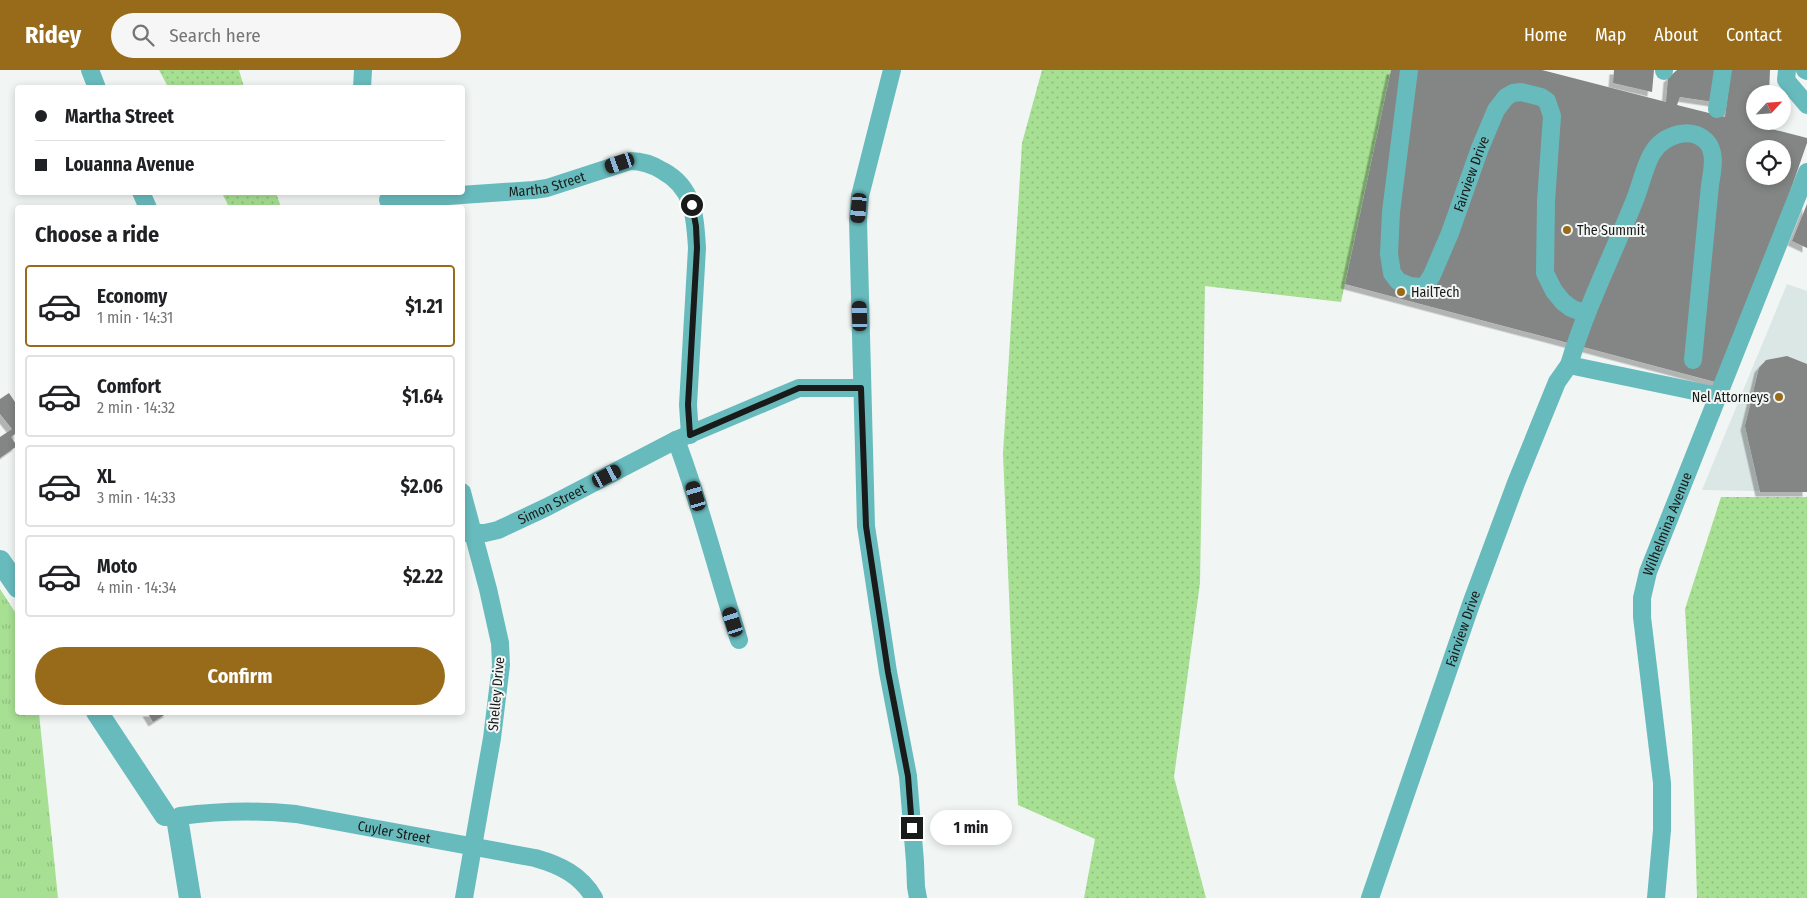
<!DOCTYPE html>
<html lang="en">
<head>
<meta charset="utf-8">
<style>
	:root { --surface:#fff; --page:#f6f6f6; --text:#202124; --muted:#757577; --line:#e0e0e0; --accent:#976b19 }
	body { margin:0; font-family:"Fira Sans Condensed",sans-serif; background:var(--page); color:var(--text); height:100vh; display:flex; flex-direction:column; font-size:19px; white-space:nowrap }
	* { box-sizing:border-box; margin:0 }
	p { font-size:16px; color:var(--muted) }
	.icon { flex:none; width:28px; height:28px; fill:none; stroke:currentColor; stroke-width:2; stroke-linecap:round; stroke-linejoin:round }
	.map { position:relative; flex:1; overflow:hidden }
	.sheet { position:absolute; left:15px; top:135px; width:450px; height:510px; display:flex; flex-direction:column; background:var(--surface); border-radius:5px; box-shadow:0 2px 8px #0003 }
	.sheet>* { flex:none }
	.top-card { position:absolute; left:15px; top:15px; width:450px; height:110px; border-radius:5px; box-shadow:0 2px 8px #0003; display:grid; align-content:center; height:110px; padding:0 20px; background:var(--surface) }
	.needle { width:32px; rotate:64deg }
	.tools { position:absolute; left:1746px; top:15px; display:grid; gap:10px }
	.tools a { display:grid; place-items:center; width:45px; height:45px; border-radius:50%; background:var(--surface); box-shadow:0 2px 8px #0003; font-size:25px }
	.end { position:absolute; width:22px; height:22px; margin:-11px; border:6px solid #191b1a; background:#fff; box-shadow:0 0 0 2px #fff }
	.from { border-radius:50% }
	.bubble { position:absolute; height:35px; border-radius:18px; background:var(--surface); box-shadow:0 2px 8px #0003; font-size:16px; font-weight:700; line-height:35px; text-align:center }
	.car { position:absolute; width:15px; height:30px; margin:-15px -8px; border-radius:6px; box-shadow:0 0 4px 1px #0007; background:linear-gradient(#222 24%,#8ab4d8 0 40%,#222 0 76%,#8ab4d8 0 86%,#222 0) }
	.top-card b { display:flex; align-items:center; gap:18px; height:48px; font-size:19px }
	.top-card b+b { border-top:1px solid var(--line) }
	.top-card i { width:12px; height:12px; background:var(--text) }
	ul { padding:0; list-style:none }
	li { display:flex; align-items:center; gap:15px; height:82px; margin:0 10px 8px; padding:0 10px; border:2px solid var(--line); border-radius:5px }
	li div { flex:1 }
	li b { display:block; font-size:19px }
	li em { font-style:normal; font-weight:700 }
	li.on { border-color:var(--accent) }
	li>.icon { width:45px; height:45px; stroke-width:1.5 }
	h2 { padding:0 20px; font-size:22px; line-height:60px }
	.button { display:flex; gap:10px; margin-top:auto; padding:10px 20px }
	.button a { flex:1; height:58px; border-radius:30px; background:var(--accent); color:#fff; font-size:20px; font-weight:700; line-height:58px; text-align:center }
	header { display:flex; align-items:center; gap:30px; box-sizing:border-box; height:70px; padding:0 25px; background:var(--accent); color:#fff }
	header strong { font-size:24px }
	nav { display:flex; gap:28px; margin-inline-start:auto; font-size:18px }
	.search { width:350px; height:45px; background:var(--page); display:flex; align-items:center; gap:12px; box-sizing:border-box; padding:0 18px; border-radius:28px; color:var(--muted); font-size:19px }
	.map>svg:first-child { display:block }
	.built { fill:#dbe7e5 }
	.grass { fill:url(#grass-dots) }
	.park { fill:url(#park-tufts) }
	.building { fill:#838684; fill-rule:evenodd; filter:url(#shadow) }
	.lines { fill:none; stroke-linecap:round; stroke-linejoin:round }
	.minor { stroke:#68bbbd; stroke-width:18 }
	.tertiary { stroke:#68bbbd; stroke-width:22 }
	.route { stroke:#191b1a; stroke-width:6 }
	.poi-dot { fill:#976b19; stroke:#f1f6f4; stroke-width:2 }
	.labels { text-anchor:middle; stroke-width:4; stroke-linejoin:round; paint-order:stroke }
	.street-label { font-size:14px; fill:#191b1a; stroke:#f1f6f4 }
	.poi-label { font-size:14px; fill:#191b1a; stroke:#f1f6f4; text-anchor:start }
</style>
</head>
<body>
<header>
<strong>Ridey</strong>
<div class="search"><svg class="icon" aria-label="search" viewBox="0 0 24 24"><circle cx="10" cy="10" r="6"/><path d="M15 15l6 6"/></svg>Search here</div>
<nav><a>Home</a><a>Map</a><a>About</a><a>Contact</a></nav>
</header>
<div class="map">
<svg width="1807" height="828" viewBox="0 0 1807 828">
	<defs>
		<pattern id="grass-dots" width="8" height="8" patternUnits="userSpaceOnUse" patternTransform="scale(1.25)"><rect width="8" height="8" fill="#a7df93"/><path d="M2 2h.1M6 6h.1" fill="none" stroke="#8fbf7e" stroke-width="1.8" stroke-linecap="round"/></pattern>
		<pattern id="park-tufts" width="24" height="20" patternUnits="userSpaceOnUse" patternTransform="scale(1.25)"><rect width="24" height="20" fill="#a7df93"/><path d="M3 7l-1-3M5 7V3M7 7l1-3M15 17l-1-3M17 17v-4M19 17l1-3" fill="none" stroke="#8fbf7e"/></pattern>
		<filter id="shadow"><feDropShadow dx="-4.5" dy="4.5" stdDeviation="0" flood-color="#0004"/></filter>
	</defs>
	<rect width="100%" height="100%" fill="#f1f6f4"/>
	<path class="built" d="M 1787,214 L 1807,221 L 1807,422 L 1702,420 Z"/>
	<path class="grass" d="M 159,0 L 239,0 L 244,17 L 168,17 Z
		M 1042,0 L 1391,0 L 1341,232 L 1205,216 L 1200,513 L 1174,707 L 1206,828 L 1084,828 L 1095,769 L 1018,735 L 1003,384 L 1022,73 Z
		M 222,123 L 276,123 L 281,137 L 229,137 Z
		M 1721,427 L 1807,427 L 1807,828 L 1697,828 L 1692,660 L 1685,539 Z"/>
	<path class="park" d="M 0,519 L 17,545 L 18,642 L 39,643 L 58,828 L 0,828 Z"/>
	<path class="building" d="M 1391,0 L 1542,0 L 1666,32 L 1668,8 L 1677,0 L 1716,0 L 1714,32 L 1680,27 L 1677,35 L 1725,47 L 1731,0 L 1770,0 L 1769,24 L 1755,24 L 1755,51 L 1759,51 L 1756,55 L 1807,68 L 1807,73 L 1723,314 L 1345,214 ZM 1755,79 L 1782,79 L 1782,106 L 1755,106 Z
		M 1614,0 L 1654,0 L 1652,22 L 1613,13 Z
		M 1807,134 L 1807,178 L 1792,171 Z
		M 1787,286 L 1807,294 L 1807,422 L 1760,422 L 1745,356 L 1759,298 L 1766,290 Z
		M 9,323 L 15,332 L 18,330 L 18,367 L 15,364 L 11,367 L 17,376 L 0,388 L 0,367 L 12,359 L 0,344 L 0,329 Z
		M 147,642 L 169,642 L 153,652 Z"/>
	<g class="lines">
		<g class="minor">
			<path d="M 90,0 L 97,18"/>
			<path d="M 892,0 L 860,126 L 858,150 L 866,456 L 888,602 L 908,706 L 915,792 L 916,817 L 918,828"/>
			<path id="s1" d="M 1409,0 L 1391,142 L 1389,184 L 1392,203 L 1398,211 L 1410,216 L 1420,217 L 1426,215 L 1432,205 L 1450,163 L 1480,78 L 1496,40 L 1506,27 L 1513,23 L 1521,22 L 1541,27 L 1547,31 L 1552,46 L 1546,131 L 1545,203 L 1554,221 L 1563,232 L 1571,238 L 1586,244"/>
			<path d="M 1787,0 L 1786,10 L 1807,35"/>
			<path d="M 1805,0 L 1807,1"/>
			<path d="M 1664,1 L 1664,0"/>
			<path d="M 362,18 L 363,0"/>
			<path d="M 1717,39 L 1723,0"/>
			<path d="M 141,122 L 148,138"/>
			<path id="s2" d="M 388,130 L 534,120 L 547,118 L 630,91 C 643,91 652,94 663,101 C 694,118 695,146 697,178 L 688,335 L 690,365"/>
			<path d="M 1569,295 C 1586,238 1612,186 1634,132 C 1640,118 1645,94 1653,82 C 1664,65 1690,56 1706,71 C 1717,82 1712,102 1710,115 L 1693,290"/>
			<path d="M 676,370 C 701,435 717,503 739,570"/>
			<path d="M 462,422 L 488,519 L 500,573 L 501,595 L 492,668 L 464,828"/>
			<path id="s3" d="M 462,463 L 485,463 L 498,460 L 547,437 L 676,370 L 799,318 L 861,318"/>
			<path id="s4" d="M 180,746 C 219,741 257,740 296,744 L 535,788 C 560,795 581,805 594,828"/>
			<path id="s5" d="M 1370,828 L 1471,534 L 1516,413 L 1557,312 L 1569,295 L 1718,326"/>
			<path id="s6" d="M 1656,828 L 1662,760 L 1662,713 L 1642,547 L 1642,528 L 1648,502 L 1807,102"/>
		</g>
		<path class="tertiary" d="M 0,491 L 18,517
			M 97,642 L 165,745
			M 178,754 L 190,828"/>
	</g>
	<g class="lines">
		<path class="route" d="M 692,135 L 696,156 L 697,178 L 688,335 L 690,365 L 799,318 L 861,318 L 866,456 L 888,602 L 908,706 L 912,758"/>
	</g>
	<g class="poi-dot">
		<circle cx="1567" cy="160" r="5"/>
		<circle cx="1401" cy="222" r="5"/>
		<circle cx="1779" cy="327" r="5"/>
	</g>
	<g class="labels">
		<g class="street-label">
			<text dy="5" stroke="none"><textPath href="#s1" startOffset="364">Fairview Drive</textPath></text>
			<text dy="5" stroke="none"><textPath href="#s2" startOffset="160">Martha Street</textPath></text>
			<text dy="5" stroke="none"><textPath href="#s3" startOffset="96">Simon Street</textPath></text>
			<text dy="5" stroke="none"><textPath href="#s6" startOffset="380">Wilhelmina Avenue</textPath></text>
			<text dy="5" stroke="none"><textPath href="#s5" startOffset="285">Fairview Drive</textPath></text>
			<text transform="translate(496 624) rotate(-85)" y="5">Shelley Drive</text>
			<text dy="5" stroke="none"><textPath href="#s4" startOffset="216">Cuyler Street</textPath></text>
		</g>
		<g class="poi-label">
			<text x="1577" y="165">The Summit</text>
			<text x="1411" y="227">HailTech</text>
			<text x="1769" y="332" text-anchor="end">Nel Attorneys</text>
		</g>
	</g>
</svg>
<div class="tools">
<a><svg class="needle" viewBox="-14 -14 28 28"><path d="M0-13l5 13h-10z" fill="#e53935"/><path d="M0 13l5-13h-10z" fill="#757577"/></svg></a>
<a><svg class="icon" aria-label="locate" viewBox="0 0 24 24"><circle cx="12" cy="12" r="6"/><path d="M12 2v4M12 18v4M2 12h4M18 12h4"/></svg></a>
</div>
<i class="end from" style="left:692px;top:135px"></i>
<i class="end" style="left:912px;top:758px"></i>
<div class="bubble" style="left:930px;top:740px;width:82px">1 min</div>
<i class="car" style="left:620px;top:93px;rotate:251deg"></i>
<i class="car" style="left:859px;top:138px;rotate:185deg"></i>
<i class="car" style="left:860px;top:246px;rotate:358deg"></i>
<i class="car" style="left:607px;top:406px;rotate:63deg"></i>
<i class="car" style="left:696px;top:426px;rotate:343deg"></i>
<i class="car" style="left:733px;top:552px;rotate:342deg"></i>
<div class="top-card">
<b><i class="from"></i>Martha Street</b>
<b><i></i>Louanna Avenue</b>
</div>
<section class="sheet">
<h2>Choose a ride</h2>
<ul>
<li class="on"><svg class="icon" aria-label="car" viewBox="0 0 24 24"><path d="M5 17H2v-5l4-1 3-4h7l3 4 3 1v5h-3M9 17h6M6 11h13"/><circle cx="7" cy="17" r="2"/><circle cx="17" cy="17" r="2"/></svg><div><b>Economy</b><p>1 min · 14:31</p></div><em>$1.21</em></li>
<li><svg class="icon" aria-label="car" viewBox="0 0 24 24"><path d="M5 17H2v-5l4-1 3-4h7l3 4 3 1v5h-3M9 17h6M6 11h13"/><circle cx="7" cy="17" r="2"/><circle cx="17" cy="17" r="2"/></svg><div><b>Comfort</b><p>2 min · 14:32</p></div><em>$1.64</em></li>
<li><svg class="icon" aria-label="car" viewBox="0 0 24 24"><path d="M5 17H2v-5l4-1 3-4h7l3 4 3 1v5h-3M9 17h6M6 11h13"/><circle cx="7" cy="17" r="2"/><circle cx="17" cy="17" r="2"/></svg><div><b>XL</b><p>3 min · 14:33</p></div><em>$2.06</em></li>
<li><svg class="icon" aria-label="car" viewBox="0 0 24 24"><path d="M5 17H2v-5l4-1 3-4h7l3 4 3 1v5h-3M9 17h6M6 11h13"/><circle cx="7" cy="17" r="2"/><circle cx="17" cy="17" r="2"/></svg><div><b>Moto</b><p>4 min · 14:34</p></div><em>$2.22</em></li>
</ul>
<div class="button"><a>Confirm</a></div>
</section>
</div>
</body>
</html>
